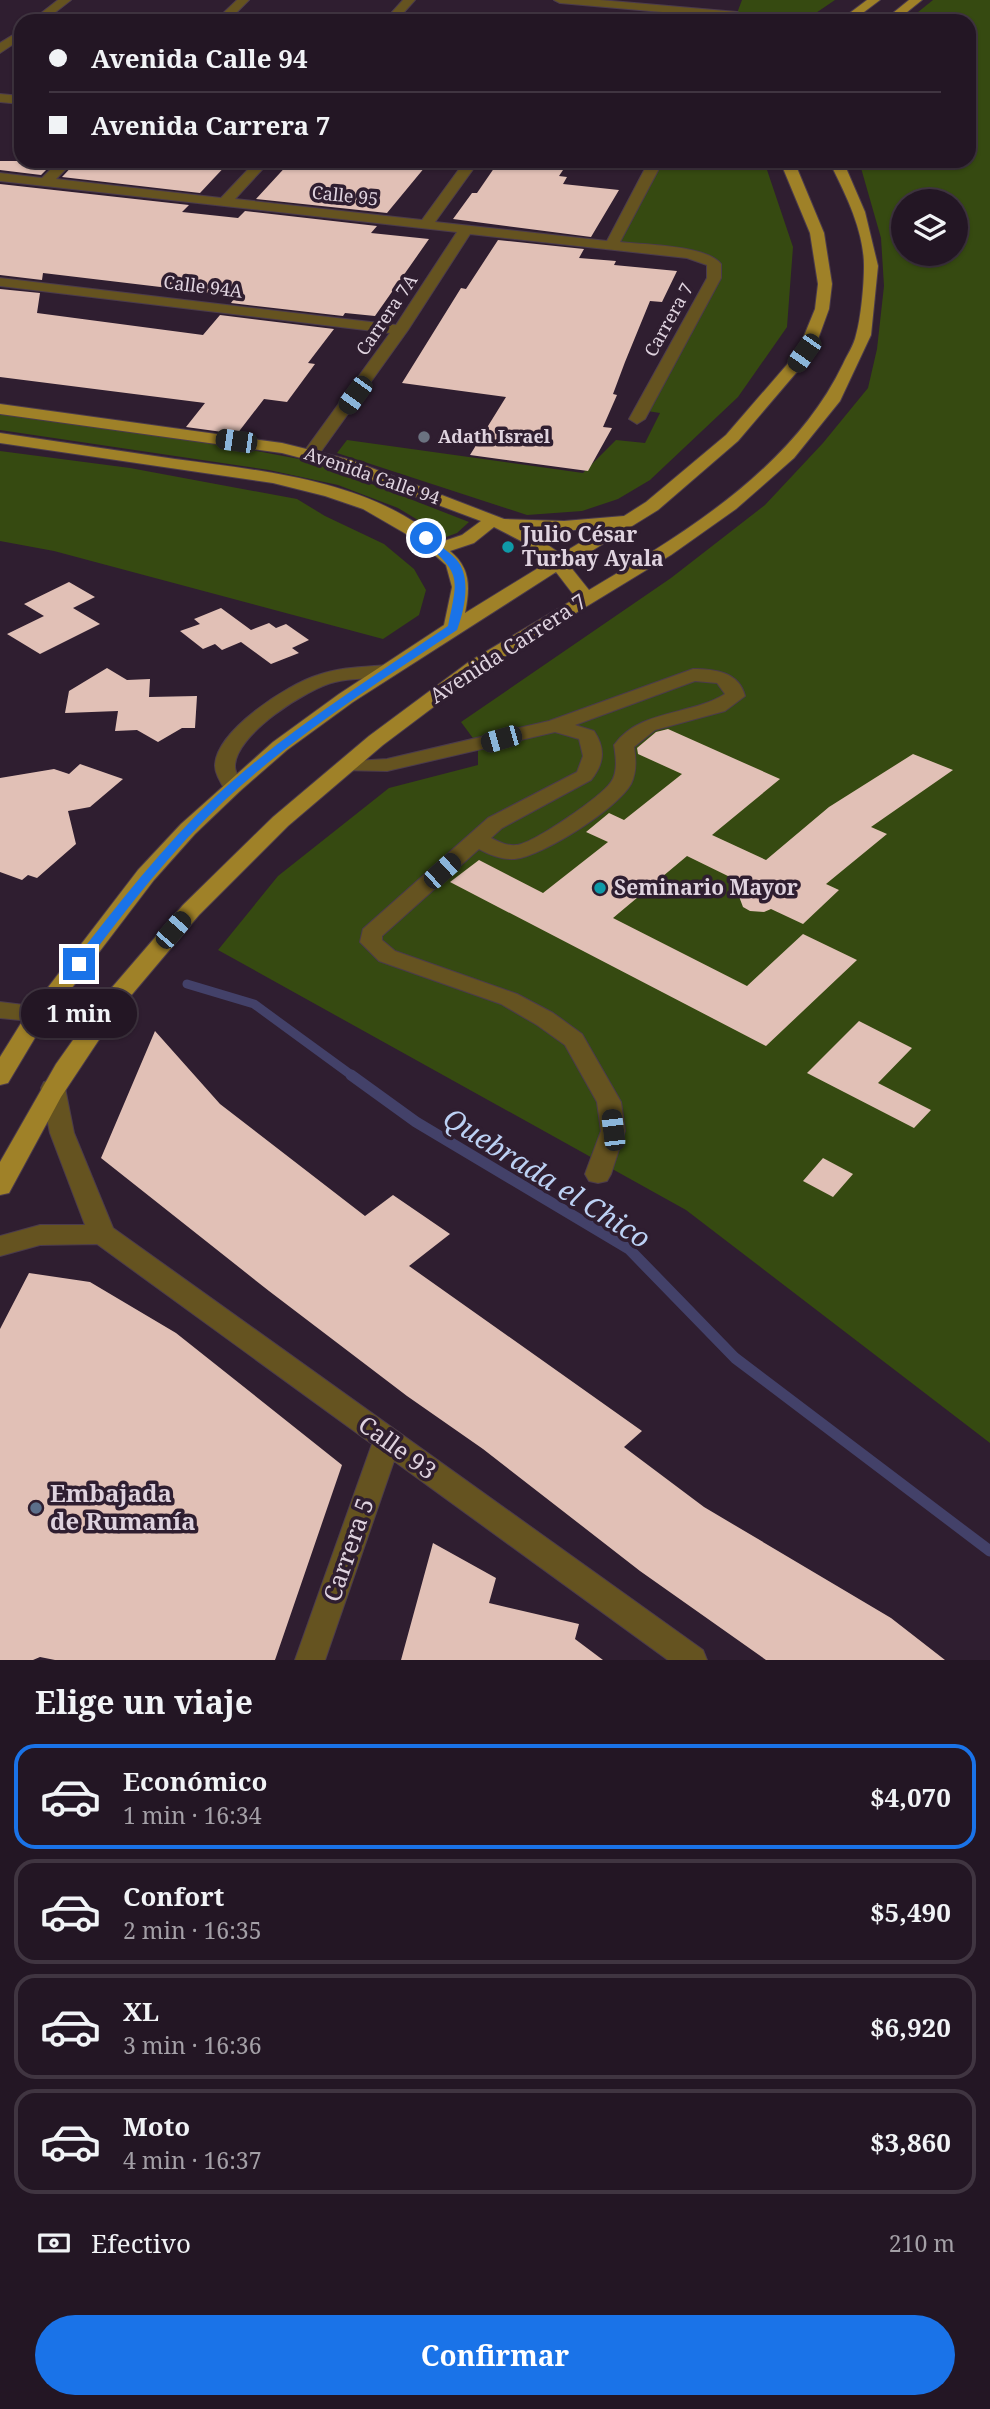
<!DOCTYPE html>
<html lang="es">
<head>
<meta charset="utf-8">
<style>
	:root { --surface:#231624; --page:#2b1f2c; --text:#f1f3f6; --muted:#a39fa6; --line:#403541; --accent:#1a73e8 }
	body { margin:0; font-family:"Noto Serif",serif; background:var(--page); color:var(--text); height:100vh; display:flex; flex-direction:column; font-size:26px; white-space:nowrap }
	* { box-sizing:border-box; margin:0 }
	p { font-size:23px; color:var(--muted) }
	.icon { flex:none; width:38px; height:38px; fill:none; stroke:currentColor; stroke-width:2; stroke-linecap:round; stroke-linejoin:round }
	.map { position:relative; height:1660px; overflow:hidden }
	.panel { display:flex; flex-direction:column; background:var(--surface); flex:1 }
	.panel>* { flex:none }
	.guide { position:absolute; left:14px; top:14px; width:962px; height:154px; border-radius:21px; box-shadow:0 2px 5px #0004,0 0 0 2px var(--line); display:grid; align-content:center; height:154px; padding:0 35px; background:var(--surface) }
	.controls { position:absolute; left:891px; top:189px; display:grid; gap:14px }
	.controls a { display:grid; place-items:center; width:77px; height:77px; border-radius:50%; background:var(--surface); box-shadow:0 2px 5px #0004,0 0 0 2px var(--line); font-size:35px }
	.end { position:absolute; width:32px; height:32px; margin:-16px; border:9px solid #1a73e8; background:#fff; box-shadow:0 0 0 4px #fff }
	.from { border-radius:50% }
	.bubble { position:absolute; height:49px; border-radius:24px; background:var(--surface); box-shadow:0 2px 5px #0004,0 0 0 2px var(--line); font-size:23px; font-weight:700; line-height:49px; text-align:center }
	.car { position:absolute; width:21px; height:42px; margin:-21px -10px; border-radius:9px; box-shadow:0 0 5px 2px #0007; background:linear-gradient(#222 24%,#8ab4d8 0 40%,#222 0 76%,#8ab4d8 0 86%,#222 0) }
	.guide b { display:flex; align-items:center; gap:24px; height:66px; font-size:26px }
	.guide b+b { border-top:2px solid var(--line) }
	.guide i { width:18px; height:18px; background:var(--text) }
	ul { padding:0; list-style:none }
	li { display:flex; align-items:center; gap:21px; height:105px; margin:0 14px 10px; padding:0 21px; border:4px solid var(--line); border-radius:21px }
	li div { flex:1 }
	li b { display:block; font-size:26px }
	li em { font-style:normal; font-weight:700 }
	li.active { border-color:var(--accent) }
	li>.icon { width:63px; height:63px; stroke-width:1.5 }
	h2 { padding:0 35px; font-size:32px; line-height:84px }
	.pay { display:flex; align-items:center; gap:18px; height:77px; padding:0 35px; font-size:26px }
	.pay p { margin-inline-start:auto }
	.button { display:flex; gap:14px; margin-top:auto; padding:14px 35px }
	.button a { flex:1; height:80px; border-radius:42px; background:var(--accent); color:#fff; font-size:28px; font-weight:700; line-height:80px; text-align:center }
	.map>svg:first-child { display:block }
	.green { fill:#364a11; fill-rule:evenodd }
	.lines { fill:none; stroke-linecap:round; stroke-linejoin:round }
	.stream-far1 { stroke:#434169; stroke-width:9 }
	.stream { stroke:#434169; stroke-width:11 }
	.building { fill:#e1c0b6 }
	.minor-casing { stroke:#4b3b4c; stroke-width:2 }
	.major-casing { stroke:#4b3b4c; stroke-width:2 }
	.minor { fill:#655320; fill-rule:evenodd }
	.major { fill:#9f8128; fill-rule:evenodd }
	.route { fill:#1a73e8 }
	.worship-dot { fill:#6b7280; stroke:#2f1e30; stroke-width:2.5 }
	.culture-dot { fill:#0f9aa8; stroke:#2f1e30; stroke-width:2.5 }
	.service-dot { fill:#5c6f8a; stroke:#2f1e30; stroke-width:2.5 }
	.labels { text-anchor:middle; stroke-width:7; stroke-linejoin:round; paint-order:stroke }
	.far-street-label { font-size:18px; fill:#dfd3df; stroke:#2f1e30 }
	.far-poi-label { font-size:18px; font-weight:bold; fill:#dfd3df; stroke:#2f1e30; text-anchor:start }
	.poi-label { font-size:21px; font-weight:bold; fill:#dfd3df; stroke:#2f1e30; text-anchor:start }
	.street-label { font-size:21px; fill:#dfd3df; stroke:#2f1e30 }
	.near-street-label { font-size:24px; fill:#dfd3df; stroke:#2f1e30 }
	.near-poi-label { font-size:24px; font-weight:bold; fill:#dfd3df; stroke:#2f1e30; text-anchor:start }
	.near-water-label { font-size:28px; font-style:italic; fill:#bcd1f4; stroke:#2f1e30 }
</style>
</head>
<body>
<div class="map">
<svg width="990" height="1660" viewBox="0 0 990 1660">
	<rect width="100%" height="100%" fill="#2f1e30"/>
	<path class="green" d="M 742,0 L 835,0 L 804,21 L 734,21 Z
		M 933,0 L 990,0 L 990,1443 L 686,1210 L 218,950 L 278,876 L 389,788 L 478,765 L 478,745 L 461,722 L 671,578 L 765,505 L 823,443 L 868,388 L 877,349 L 884,286 L 881,238 L 859,161 L 970,161 L 970,21 L 907,21 ZM 903,201 L 956,201 L 956,254 L 903,254 Z
		M 656,161 L 764,161 L 793,247 L 787,327 L 738,397 L 650,480 L 618,499 L 582,511 L 527,515 L 337,453 L 347,440 L 583,473 L 616,440 L 645,443 L 660,413 L 641,410 L 714,278 L 709,259 L 612,245 Z
		M 0,414 L 219,444 L 315,462 L 469,522 L 457,533 L 446,537 L 398,508 L 338,485 L 269,470 L 0,430 Z
		M 0,451 L 130,468 L 297,499 L 325,516 L 384,544 L 414,569 L 426,590 L 419,615 L 383,639 L 54,551 L 0,541 Z"/>
	<g class="lines">
		<path class="stream-far1" d="M 187,984 L 254,1004 L 354,1077"/>
		<path class="stream" d="M 351,1075 L 416,1122 L 629,1249 L 735,1358 L 990,1551"/>
	</g>
	<path class="building" d="M 0,161 L 55,161 L 41,175 L 0,170 Z
		M 77,161 L 230,161 L 200,193 L 62,177 Z
		M 291,161 L 430,161 L 387,213 L 256,199 Z
		M 499,161 L 569,161 L 559,176 L 567,177 L 563,184 L 619,190 L 591,237 L 453,219 L 472,193 L 477,193 Z
		M 0,184 L 189,205 L 182,212 L 238,218 L 245,211 L 377,226 L 371,233 L 429,239 L 375,316 L 345,313 L 343,316 L 231,303 L 236,296 L 43,273 L 42,280 L 0,275 Z
		M 498,240 L 584,249 L 579,258 L 616,261 L 614,265 L 677,271 L 662,302 L 650,301 L 625,362 L 613,394 L 617,395 L 603,427 L 612,428 L 588,471 L 470,455 L 506,397 L 402,383 L 461,288 L 466,289 Z
		M 0,289 L 40,293 L 37,313 L 203,335 L 220,315 L 334,329 L 308,363 L 315,364 L 287,402 L 264,399 L 237,434 L 186,427 L 205,403 L 0,377 Z
		M 69,582 L 95,597 L 73,608 L 100,624 L 40,654 L 7,634 L 44,616 L 24,604 Z
		M 221,608 L 251,630 L 269,623 L 276,628 L 286,624 L 309,640 L 292,648 L 299,653 L 271,664 L 241,642 L 222,650 L 215,644 L 203,649 L 180,631 L 200,624 L 194,619 Z
		M 107,668 L 127,680 L 150,679 L 149,697 L 197,696 L 195,728 L 182,728 L 158,742 L 137,730 L 115,731 L 118,711 L 65,713 L 69,691 Z
		M 668,729 L 780,779 L 712,835 L 766,860 L 829,807 L 913,754 L 953,770 L 871,827 L 887,834 L 826,884 L 839,890 L 803,924 L 771,909 L 764,912 L 750,911 L 743,907 L 732,878 L 687,856 L 613,918 L 747,986 L 803,934 L 857,960 L 766,1046 L 450,882 L 479,860 L 543,893 L 608,842 L 586,832 L 609,813 L 624,820 L 682,774 L 638,754 L 637,748 L 656,732 Z
		M 80,764 L 123,779 L 90,807 L 68,811 L 76,844 L 37,878 L 28,875 L 22,880 L 0,872 L 0,778 L 54,769 L 69,774 Z
		M 859,1021 L 912,1048 L 878,1083 L 931,1110 L 914,1128 L 807,1073 Z
		M 155,1031 L 220,1104 L 365,1216 L 393,1195 L 450,1234 L 409,1266 L 642,1431 L 624,1447 L 704,1507 L 891,1618 L 945,1660 L 766,1660 L 640,1571 L 483,1449 L 407,1396 L 269,1291 L 101,1158 Z
		M 823,1158 L 853,1174 L 833,1197 L 803,1181 Z
		M 29,1273 L 90,1282 L 176,1333 L 342,1465 L 275,1660 L 55,1660 L 40,1657 L 33,1660 L 0,1660 L 0,1329 Z
		M 433,1543 L 496,1578 L 489,1603 L 579,1624 L 575,1639 L 603,1660 L 401,1660 Z"/>
	<g class="lines">
		<g class="minor-casing">
			<path id="minor" d="M 58,0 L 71,0 L 44,21 L 31,21 Z
				M 237,0 L 249,0 L 228,21 L 215,21 Z
				M 403,0 L 415,0 L 396,21 L 384,21 Z
				M 554,0 L 600,0 L 737,12 L 743,15 L 740,21 L 728,21 L 730,18 L 560,3 Z
				M 21,30 L 21,39 L 0,53 L 0,43 Z
				M 0,94 L 21,96 L 21,104 L 0,102 Z
				M 59,161 L 74,161 L 56,179 L 221,198 L 256,161 L 270,161 L 235,199 L 422,220 L 465,161 L 479,161 L 435,222 L 607,241 L 649,161 L 663,161 L 620,242 C 645,245 706,245 721,264 L 721,278 L 645,419 L 637,424 L 629,419 L 707,278 L 707,265 L 687,258 L 470,234 L 408,330 L 317,457 L 311,458 L 303,453 L 390,333 L 0,286 L 0,278 L 396,325 L 457,232 L 0,181 L 0,173 L 42,178 Z
				M 388,665 L 395,667 L 398,671 L 395,675 C 375,680 355,677 335,682 C 308,688 234,735 235,767 C 235,773 241,781 243,787 L 240,791 L 226,791 C 222,785 215,774 215,766 C 215,731 288,684 318,675 C 341,667 364,667 388,665 Z
				M 693,669 C 715,669 739,672 745,696 L 725,711 L 655,730 L 634,747 C 636,759 637,772 631,784 C 618,808 543,856 515,859 C 502,860 490,855 479,849 L 382,936 L 382,940 L 395,951 L 517,994 L 553,1013 L 582,1034 L 621,1102 L 625,1131 L 611,1174 L 607,1181 L 598,1183 L 589,1181 L 585,1174 L 601,1131 L 597,1102 L 565,1045 L 537,1025 L 501,1004 L 379,961 L 360,942 L 363,929 L 488,818 L 577,772 L 583,756 L 579,739 L 555,732 L 387,771 L 339,770 L 336,766 L 339,762 L 387,759 L 549,721 ZM 695,681 L 717,683 L 725,694 C 690,716 640,709 614,745 C 616,757 618,772 611,782 C 601,797 534,843 517,845 C 507,846 499,842 491,838 L 502,828 L 591,780 C 604,764 606,749 594,731 L 575,725 Z
				M 0,1002 L 48,1008 L 52,1014 L 48,1020 L 40,1022 L 0,1018 Z
				M 53,1080 L 62,1082 L 65,1088 L 74,1133 L 113,1228 L 703,1650 L 707,1660 L 668,1660 L 394,1461 L 325,1660 L 295,1660 L 372,1444 L 97,1244 L 40,1245 L 0,1256 L 0,1236 L 40,1225 L 85,1225 L 50,1133 L 41,1088 L 44,1082 Z"/>
		</g>
		<g class="major-casing">
			<path id="major" d="M 867,0 L 880,0 L 852,21 L 839,21 Z
				M 909,0 L 922,0 L 896,21 L 883,21 Z
				M 780,161 L 794,161 L 824,233 L 832,284 L 829,309 L 813,353 L 738,441 L 658,510 L 569,565 L 589,590 C 685,533 793,468 843,364 C 847,355 854,345 856,335 C 861,318 864,285 864,266 C 864,230 845,193 829,161 L 843,161 L 865,212 L 878,266 L 871,335 L 840,401 L 794,458 L 736,509 L 671,555 L 484,669 L 383,745 L 288,826 L 199,915 L 118,1011 L 61,1097 L 9,1193 L 0,1195 L 0,1162 L 56,1064 L 102,999 L 183,905 L 273,817 L 369,736 L 470,661 L 576,598 L 556,572 L 353,702 L 287,750 L 240,791 L 195,834 L 154,880 L 39,1031 L 8,1083 L 0,1085 L 0,1057 L 23,1020 L 138,870 L 181,824 L 273,742 L 339,694 L 444,625 L 452,587 L 446,565 L 420,542 L 363,509 L 325,496 L 273,483 L 0,443 L 0,433 C 58,442 116,450 175,459 C 263,471 371,480 441,542 L 462,535 L 481,521 L 339,468 L 282,453 L 0,414 L 0,404 L 282,443 L 351,460 L 504,519 L 564,521 L 624,516 L 646,502 L 726,435 L 797,353 L 815,309 L 818,284 L 810,233 ZM 494,527 L 521,541 L 548,562 L 465,613 C 470,588 471,568 450,551 L 474,543 ZM 606,527 L 561,554 L 523,528 L 564,531 Z"/>
		</g>
		<use href="#minor" class="minor"/>
		<use href="#major" class="major"/>
	</g>
	<path class="route" d="M 422,536 L 429,536 C 438,545 452,553 459,563 C 471,581 464,611 457,630 C 377,683 295,735 225,800 C 171,851 127,908 83,967 L 74,967 L 74,961 C 119,903 163,846 216,796 C 287,730 369,680 448,626 C 458,576 462,575 422,540 Z"/>
	<circle class="worship-dot" cx="424" cy="437" r="7"/>
	<g class="culture-dot">
		<circle cx="508" cy="547" r="7"/>
		<circle cx="600" cy="888" r="7"/>
	</g>
	<circle class="service-dot" cx="36" cy="1508" r="7"/>
	<g class="labels">
		<g class="far-street-label">
			<text transform="translate(345 196) rotate(6)" y="6">Calle 95</text>
			<text transform="translate(203 287) rotate(7)" y="6">Calle 94A</text>
			<text transform="translate(387 315) rotate(-56)" y="6">Carrera 7A</text>
			<text transform="translate(669 320) rotate(-61)" y="6">Carrera 7</text>
			<text transform="translate(372 476) rotate(19)" y="6">Avenida Calle 94</text>
		</g>
		<g class="far-poi-label">
			<text x="438" y="443">Adath Israel</text>
		</g>
		<g class="poi-label">
			<text x="522" y="542">Julio César<tspan x="522" dy="24">Turbay Ayala</tspan></text>
			<text x="614" y="895">Seminario Mayor</text>
		</g>
		<g class="street-label">
			<text transform="translate(508 649) rotate(-33)" y="7">Avenida Carrera 7</text>
		</g>
		<g class="near-street-label">
			<text transform="translate(397 1448) rotate(36)" y="8">Calle 93</text>
			<text transform="translate(349 1550) rotate(-71)" y="8">Carrera 5</text>
		</g>
		<g class="near-poi-label">
			<text x="50" y="1502">Embajada<tspan x="50" dy="28">de Rumanía</tspan></text>
		</g>
		<g class="near-water-label">
			<text transform="translate(547 1178) rotate(32)" y="10">Quebrada el Chico</text>
		</g>
	</g>
</svg>
<div class="controls">
<a><svg class="icon" aria-label="layers" viewBox="0 0 24 24"><path d="M12 4l9 5-9 5-9-5zM3 14l9 5 9-5"/></svg></a>
</div>
<i class="end from" style="left:426px;top:538px"></i>
<i class="end" style="left:79px;top:964px"></i>
<div class="bubble" style="left:21px;top:989px;width:116px">1 min</div>
<i class="car" style="left:804px;top:353px;rotate:215deg"></i>
<i class="car" style="left:355px;top:395px;rotate:216deg"></i>
<i class="car" style="left:236px;top:441px;rotate:278deg"></i>
<i class="car" style="left:501px;top:739px;rotate:254deg"></i>
<i class="car" style="left:442px;top:871px;rotate:48deg"></i>
<i class="car" style="left:173px;top:930px;rotate:41deg"></i>
<i class="car" style="left:613px;top:1130px;rotate:353deg"></i>
<div class="guide">
<b><i class="from"></i>Avenida Calle 94</b>
<b><i></i>Avenida Carrera 7</b>
</div>
</div>
<section class="panel">
<h2>Elige un viaje</h2>
<ul>
<li class="active"><svg class="icon" aria-label="car" viewBox="0 0 24 24"><path d="M5 17H2v-5l4-1 3-4h7l3 4 3 1v5h-3M9 17h6M6 11h13"/><circle cx="7" cy="17" r="2"/><circle cx="17" cy="17" r="2"/></svg><div><b>Económico</b><p>1 min · 16:34</p></div><em>$4,070</em></li>
<li><svg class="icon" aria-label="car" viewBox="0 0 24 24"><path d="M5 17H2v-5l4-1 3-4h7l3 4 3 1v5h-3M9 17h6M6 11h13"/><circle cx="7" cy="17" r="2"/><circle cx="17" cy="17" r="2"/></svg><div><b>Confort</b><p>2 min · 16:35</p></div><em>$5,490</em></li>
<li><svg class="icon" aria-label="car" viewBox="0 0 24 24"><path d="M5 17H2v-5l4-1 3-4h7l3 4 3 1v5h-3M9 17h6M6 11h13"/><circle cx="7" cy="17" r="2"/><circle cx="17" cy="17" r="2"/></svg><div><b>XL</b><p>3 min · 16:36</p></div><em>$6,920</em></li>
<li><svg class="icon" aria-label="car" viewBox="0 0 24 24"><path d="M5 17H2v-5l4-1 3-4h7l3 4 3 1v5h-3M9 17h6M6 11h13"/><circle cx="7" cy="17" r="2"/><circle cx="17" cy="17" r="2"/></svg><div><b>Moto</b><p>4 min · 16:37</p></div><em>$3,860</em></li>
</ul>
<div class="pay"><svg class="icon" aria-label="cash" viewBox="0 0 24 24"><path d="M3 7h18v10H3z"/><circle cx="12" cy="12" r="2"/></svg>Efectivo<p>210 m</p></div>
<div class="button"><a>Confirmar</a></div>
</section>
</body>
</html>
